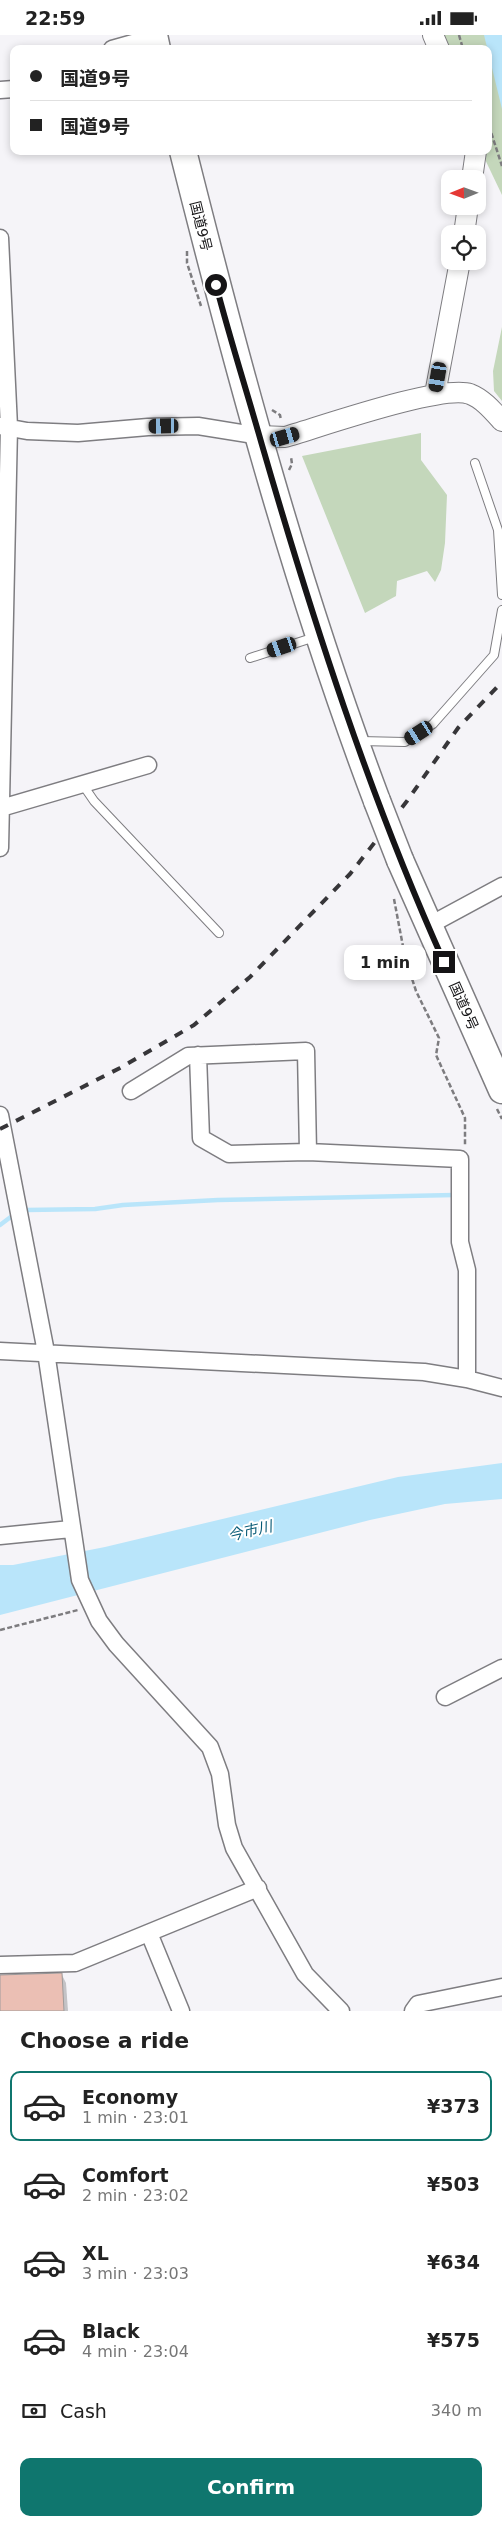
<!DOCTYPE html>
<html lang="en">
<head>
<meta charset="utf-8">
<style>
	:root { --surface:#fff; --page:#f6f6f6; --text:#222; --muted:#767676; --line:#e0e0e0; --accent:#0f766e }
	body { margin:0; font-family:"DejaVu Sans","Noto Sans JP",sans-serif; background:var(--page); color:var(--text); height:100vh; display:flex; flex-direction:column; font-size:19px; white-space:nowrap }
	* { box-sizing:border-box; margin:0 }
	p { font-size:16px; color:var(--muted) }
	.icon { flex:none; width:28px; height:28px; fill:none; stroke:currentColor; stroke-width:2; stroke-linecap:round; stroke-linejoin:round }
	.map { position:relative; height:1976px; overflow:hidden }
	.sheet { display:flex; flex-direction:column; background:var(--surface); flex:1 }
	.sheet>* { flex:none }
	.top-card { position:absolute; left:10px; top:10px; width:482px; height:110px; border-radius:10px; box-shadow:0 2px 8px #0003; display:grid; align-content:center; height:110px; padding:0 20px; background:var(--surface) }
	.needle { width:32px; rotate:269deg }
	.tools { position:absolute; left:441px; top:135px; display:grid; gap:10px }
	.tools a { display:grid; place-items:center; width:45px; height:45px; border-radius:10px; background:var(--surface); box-shadow:0 2px 8px #0003; font-size:25px }
	.end { position:absolute; width:22px; height:22px; margin:-11px; border:6px solid #151416; background:#fff; box-shadow:0 0 0 2px #fff }
	.from { border-radius:50% }
	.bubble { position:absolute; height:35px; border-radius:10px; background:var(--surface); box-shadow:0 2px 8px #0003; font-size:16px; font-weight:700; line-height:35px; text-align:center }
	.car { position:absolute; width:15px; height:30px; margin:-15px -8px; border-radius:6px; box-shadow:0 0 4px 1px #0007; background:linear-gradient(#222 24%,#8ab4d8 0 40%,#222 0 76%,#8ab4d8 0 86%,#222 0) }
	.top-card b { display:flex; align-items:center; gap:18px; height:48px; font-size:19px }
	.top-card b+b { border-top:1px solid var(--line) }
	.top-card i { width:12px; height:12px; background:var(--text) }
	ul { padding:0; list-style:none }
	li { display:flex; align-items:center; gap:15px; height:70px; margin:0 10px 8px; padding:0 10px; border:2px solid transparent; border-radius:10px }
	li div { flex:1 }
	li b { display:block; font-size:19px }
	li em { font-style:normal; font-weight:700 }
	li.current { border-color:var(--accent) }
	li>.icon { width:45px; height:45px; stroke-width:1.5 }
	h2 { padding:0 20px; font-size:22px; line-height:60px }
	.pay { display:flex; align-items:center; gap:12px; height:55px; padding:0 20px; font-size:19px }
	.pay p { margin-inline-start:auto }
	.button { display:flex; gap:10px; margin-top:auto; padding:10px 20px }
	.button a { flex:1; height:58px; border-radius:10px; background:var(--accent); color:#fff; font-size:20px; font-weight:700; line-height:58px; text-align:center }
	.status { display:flex; justify-content:space-between; align-items:center; height:35px; padding:0 25px; background:var(--surface); direction:ltr }
	.status svg { height:14px; fill:currentColor }
	.map>svg:first-child { display:block }
	.green { fill:#c4d7bb }
	.water { fill:#b9e5fa }
	.shadow { fill:#0003 }
	.lines { fill:none; stroke-linecap:round; stroke-linejoin:round }
	.stream { stroke:#b9e5fa; stroke-width:4.5 }
	.building { fill:#ebbfb4; stroke:#a19c9b }
	.service-casing { stroke:#7e7d81; stroke-width:10 }
	.minor-casing { stroke:#7e7d81; stroke-width:19 }
	.tertiary-casing { stroke:#7e7d81; stroke-width:22 }
	.trunk-casing { stroke:#7e7d81; stroke-width:29 }
	.path { stroke:#7d7c7f; stroke-width:2.5; stroke-dasharray:5 2.5; stroke-linecap:butt }
	.service { stroke:#fff; stroke-width:8 }
	.minor { stroke:#fff; stroke-width:16 }
	.tertiary { stroke:#fff; stroke-width:20 }
	.trunk { stroke:#fff; stroke-width:26 }
	.rail { stroke:#373639; stroke-width:4; stroke-dasharray:9 9; stroke-linecap:butt }
	.trunk-bridge-casing { stroke:#7e7d81; stroke-width:29; stroke-linecap:butt }
	.trunk-bridge { stroke:#fff; stroke-width:26 }
	.route { stroke:#151416; stroke-width:6 }
	.labels { text-anchor:middle; stroke-width:4; stroke-linejoin:round; paint-order:stroke }
	.street-label { font-size:14px; fill:#151416; stroke:#fff }
	.water-label { font-size:15px; font-style:italic; fill:#075a76; stroke:#fff }
</style>
</head>
<body>
<div class="status"><b>22:59</b><svg viewBox="0 0 49 12"><path d="M0 12V9h3v3zM5 12V6h3v6zM10 12V3h3v9zM15 12V0h3v12zM26 1h20v11H26zM47 4h2v5h-2z"/></svg></div>
<div class="map">
<svg width="502" height="1976" viewBox="0 0 502 1976">
	<rect width="100%" height="100%" fill="#f5f4f8"/>
	<path class="green" d="M 443,0 L 502,0 L 502,160 L 481,116 L 489,116 L 489,14 L 448,14 Z
		M 502,292 L 502,366 L 494,356 L 493,336 Z
		M 421,398 L 421,425 L 447,460 L 445,508 L 441,535 L 435,547 L 427,536 L 397,546 L 396,561 L 365,578 L 302,421 Z"/>
	<path class="water" d="M 484,0 L 502,0 L 502,74 Z
		M 502,1428 L 502,1464 L 445,1469 L 370,1485 L 0,1580 L 0,1530 L 13,1530 L 105,1512 L 398,1442 Z"/>
	<path class="shadow" d="M 62,1940 L 66,1948 L 68,1976 L 0,1976 L 0,1942 Z"/>
	<g class="lines">
		<path class="stream" d="M 0,1190 L 12,1181 L 26,1175 L 95,1174 L 123,1170 L 218,1165 L 454,1160"/>
	</g>
	<path class="building" d="M 62,1938 L 64,1976 L 0,1976 L 0,1940 Z"/>
	<g class="lines">
		<g class="service-casing">
			<path id="service" d="M 475,428 L 498,495 L 502,560
				M 250,623 L 315,602
				M 360,706 L 405,707 L 433,689 L 494,620 L 502,575
				M 83,750 L 94,766 L 219,898"/>
		</g>
		<g class="minor-casing">
			<path id="minor" d="M 112,14 L 154,2
				M 0,55 L 14,54
				M 0,203 L 9,392 L 0,813
				M 0,391 L 27,396 L 78,398 L 148,392 L 198,391 L 260,401
				M 1,773 L 148,730
				M 428,891 L 502,851
				M 198,1020 L 201,1103 L 229,1119 L 308,1117 L 460,1124 L 460,1207 L 467,1235 L 467,1344
				M 131,1056 L 188,1021 L 306,1016 L 308,1117
				M 0,1080 L 46,1317 L 80,1545 L 99,1586 L 116,1609 L 210,1712 L 220,1739 L 227,1790 L 234,1813 L 305,1939 L 341,1976
				M 0,1316 L 424,1337 L 467,1344 L 502,1353
				M 0,1501 L 71,1494
				M 445,1662 L 502,1633
				M 149,1898 L 181,1976
				M 0,1930 L 75,1928 L 258,1853
				M 413,1976 L 418,1969 L 502,1952"/>
		</g>
		<g class="tertiary-casing">
			<path id="tertiary" d="M 433,0 L 439,14
				M 472,144 L 476,116
				M 464,199 L 468,171
				M 435,359 L 460,226
				M 260,401 L 285,402 C 320,392 442,349 470,359 C 483,364 493,376 502,386"/>
		</g>
		<g class="trunk-casing">
			<path id="trunk" d="M 154,0 L 157,14
				M 183,116 C 238,335 297,554 377,766
				M 400,825 L 502,1055"/>
		</g>
		<path class="path" d="M 459,0 L 463,14
			M 489,91 L 502,131
			M 187,216 L 187,228 L 201,271
			M 272,375 L 280,380 L 281,385
			M 289,435 L 292,429 L 291,422
			M 394,864 L 405,922 L 416,956 L 439,1003 L 436,1020 L 465,1083 L 465,1111
			M 497,1074 L 502,1084
			M 0,1595 L 78,1575"/>
		<use href="#service" class="service"/>
		<use href="#minor" class="minor"/>
		<use href="#tertiary" class="tertiary"/>
		<use href="#trunk" class="trunk"/>
		<path class="rail" d="M 0,1094 L 120,1033 L 194,990 L 250,942 L 350,839 L 407,766 L 458,693 L 502,647"/>
		<g class="trunk-bridge-casing">
			<path id="trunk-bridge" d="M 377,766 L 400,825"/>
		</g>
		<use href="#trunk-bridge" class="trunk-bridge"/>
	</g>
	<g class="lines">
		<path class="route" d="M 216,250 C 230,304 247,357 262,410 C 313,586 369,760 444,927"/>
	</g>
	<g class="labels">
		<g class="street-label">
			<text transform="translate(201 191) rotate(76)" y="5">国道9号</text>
			<text transform="translate(464 971) rotate(66)" y="5">国道9号</text>
		</g>
		<g class="water-label">
			<text transform="translate(250 1496) rotate(-13)" y="5">今市川</text>
		</g>
	</g>
</svg>
<div class="tools">
<a><svg class="needle" viewBox="-14 -14 28 28"><path d="M0-13l5 13h-10z" fill="#e53935"/><path d="M0 13l5-13h-10z" fill="#767676"/></svg></a>
<a><svg class="icon" aria-label="locate" viewBox="0 0 24 24"><circle cx="12" cy="12" r="6"/><path d="M12 2v4M12 18v4M2 12h4M18 12h4"/></svg></a>
</div>
<i class="end from" style="left:216px;top:250px"></i>
<i class="end" style="left:444px;top:927px"></i>
<div class="bubble" style="left:344px;top:910px;width:82px">1 min</div>
<i class="car" style="left:438px;top:342px;rotate:190deg"></i>
<i class="car" style="left:164px;top:391px;rotate:269deg"></i>
<i class="car" style="left:285px;top:402px;rotate:74deg"></i>
<i class="car" style="left:282px;top:612px;rotate:251deg"></i>
<i class="car" style="left:419px;top:698px;rotate:237deg"></i>
<div class="top-card">
<b><i class="from"></i>国道9号</b>
<b><i></i>国道9号</b>
</div>
</div>
<section class="sheet">
<h2>Choose a ride</h2>
<ul>
<li class="current"><svg class="icon" aria-label="car" viewBox="0 0 24 24"><path d="M5 17H2v-5l4-1 3-4h7l3 4 3 1v5h-3M9 17h6M6 11h13"/><circle cx="7" cy="17" r="2"/><circle cx="17" cy="17" r="2"/></svg><div><b>Economy</b><p>1 min · 23:01</p></div><em>¥373</em></li>
<li><svg class="icon" aria-label="car" viewBox="0 0 24 24"><path d="M5 17H2v-5l4-1 3-4h7l3 4 3 1v5h-3M9 17h6M6 11h13"/><circle cx="7" cy="17" r="2"/><circle cx="17" cy="17" r="2"/></svg><div><b>Comfort</b><p>2 min · 23:02</p></div><em>¥503</em></li>
<li><svg class="icon" aria-label="car" viewBox="0 0 24 24"><path d="M5 17H2v-5l4-1 3-4h7l3 4 3 1v5h-3M9 17h6M6 11h13"/><circle cx="7" cy="17" r="2"/><circle cx="17" cy="17" r="2"/></svg><div><b>XL</b><p>3 min · 23:03</p></div><em>¥634</em></li>
<li><svg class="icon" aria-label="car" viewBox="0 0 24 24"><path d="M5 17H2v-5l4-1 3-4h7l3 4 3 1v5h-3M9 17h6M6 11h13"/><circle cx="7" cy="17" r="2"/><circle cx="17" cy="17" r="2"/></svg><div><b>Black</b><p>4 min · 23:04</p></div><em>¥575</em></li>
</ul>
<div class="pay"><svg class="icon" aria-label="cash" viewBox="0 0 24 24"><path d="M3 7h18v10H3z"/><circle cx="12" cy="12" r="2"/></svg>Cash<p>340 m</p></div>
<div class="button"><a>Confirm</a></div>
</section>
</body>
</html>
